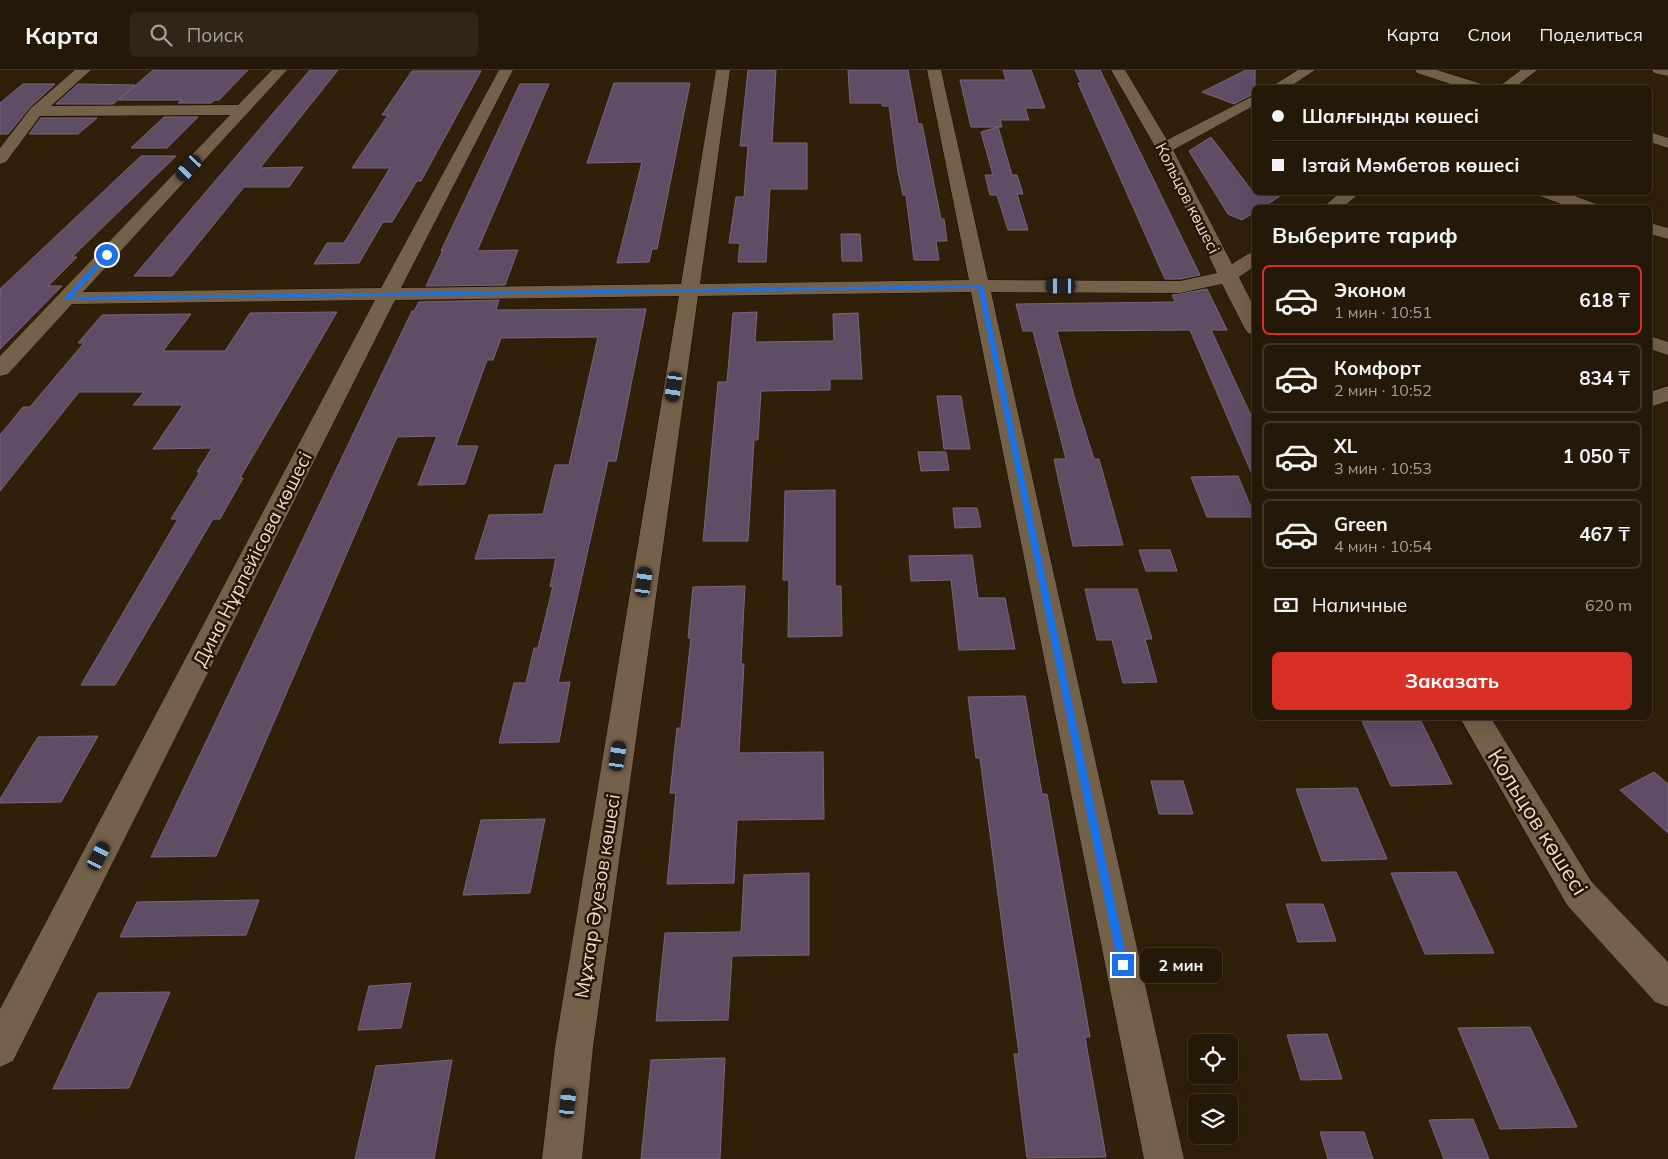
<!DOCTYPE html>
<html lang="ru">
<head>
<meta charset="utf-8">
<style>
	:root { --surface:#241808; --page:#302516; --text:#f1f3f6; --muted:#a3a09c; --line:#413729; --accent:#d93025 }
	body { margin:0; font-family:Mulish,sans-serif; background:var(--page); color:var(--text); height:100vh; display:flex; flex-direction:column; font-size:19px; white-space:nowrap }
	* { box-sizing:border-box; margin:0 }
	p { font-size:16px; color:var(--muted) }
	.icon { flex:none; width:28px; height:28px; fill:none; stroke:currentColor; stroke-width:2; stroke-linecap:round; stroke-linejoin:round }
	.map { position:relative; flex:1; overflow:hidden }
	.drawer { position:absolute; left:1252px; top:135px; width:400px; height:515px; display:flex; flex-direction:column; background:var(--surface); border-radius:8px; box-shadow:0 5px 20px #0002,0 0 0 1px var(--line) }
	.drawer>* { flex:none }
	.top-card { position:absolute; left:1252px; top:15px; width:400px; height:110px; border-radius:8px; box-shadow:0 5px 20px #0002,0 0 0 1px var(--line); display:grid; align-content:center; height:110px; padding:0 20px; background:var(--surface) }
	.fabs { position:absolute; left:1188px; top:964px; display:grid; gap:10px }
	.fabs a { display:grid; place-items:center; width:50px; height:50px; border-radius:8px; background:var(--surface); box-shadow:0 5px 20px #0002,0 0 0 1px var(--line); font-size:25px }
	.end { position:absolute; width:22px; height:22px; margin:-11px; border:6px solid #1a73e8; background:#fff; box-shadow:0 0 0 2px #fff }
	.from { border-radius:50% }
	.bubble { position:absolute; height:35px; border-radius:8px; background:var(--surface); box-shadow:0 5px 20px #0002,0 0 0 1px var(--line); font-size:16px; font-weight:700; line-height:35px; text-align:center }
	.car { position:absolute; width:15px; height:30px; margin:-15px -8px; border-radius:6px; box-shadow:0 0 4px 1px #0007; background:linear-gradient(#222 24%,#8ab4d8 0 40%,#222 0 76%,#8ab4d8 0 86%,#222 0) }
	.top-card b { display:flex; align-items:center; gap:18px; height:48px; font-size:19px }
	.top-card b+b { border-top:1px solid var(--line) }
	.top-card i { width:12px; height:12px; background:var(--text) }
	ul { padding:0; list-style:none }
	li { display:flex; align-items:center; gap:15px; height:70px; margin:0 10px 8px; padding:0 10px; border:2px solid var(--line); border-radius:8px }
	li div { flex:1 }
	li b { display:block; font-size:19px }
	li em { font-style:normal; font-weight:700 }
	li.selected { border-color:var(--accent) }
	li>.icon { width:45px; height:45px; stroke-width:1.5 }
	h2 { padding:0 20px; font-size:22px; line-height:60px }
	.pay { display:flex; align-items:center; gap:12px; height:55px; padding:0 20px; font-size:19px }
	.pay p { margin-inline-start:auto }
	.action { display:flex; gap:10px; margin-top:auto; padding:10px 20px }
	.action a { flex:1; height:58px; border-radius:8px; background:var(--accent); color:#fff; font-size:20px; font-weight:700; line-height:58px; text-align:center }
	header { display:flex; align-items:center; gap:30px; box-sizing:border-box; height:70px; padding:0 25px; background:var(--surface); border-bottom:1px solid var(--line) }
	header strong { font-size:24px }
	nav { display:flex; gap:28px; margin-inline-start:auto; font-size:18px }
	.search { width:350px; height:45px; background:var(--page); display:flex; align-items:center; gap:12px; box-sizing:border-box; padding:0 18px; border-radius:8px; color:var(--muted); font-size:19px }
	.map>svg:first-child { display:block }
	.building { fill:#5e4d64; stroke:#78667e }
	.lines { fill:none; stroke-linecap:round; stroke-linejoin:round }
	.minor-casing { stroke:#170900; stroke-width:1 }
	.minor { fill:#74614a; fill-rule:evenodd }
	.route { fill:#1a73e8 }
	.labels { text-anchor:middle; stroke-width:5; stroke-linejoin:round; paint-order:stroke }
	.far-street-label { font-size:16px; fill:#e9ded1; stroke:#261602 }
	.street-label { font-size:19px; fill:#e9ded1; stroke:#261602 }
	.near-street-label { font-size:22px; fill:#e9ded1; stroke:#261602 }
</style>
</head>
<body>
<header>
<strong>Карта</strong>
<div class="search"><svg class="icon" aria-label="search" viewBox="0 0 24 24"><circle cx="10" cy="10" r="6"/><path d="M15 15l6 6"/></svg>Поиск</div>
<nav><a>Карта</a><a>Слои</a><a>Поделиться</a></nav>
</header>
<div class="map">
<svg width="1668" height="1089" viewBox="0 0 1668 1089">
	<rect width="100%" height="100%" fill="#30200a"/>
	<path class="building" d="M 153,0 L 248,0 L 219,30 L 215,30 L 211,33 L 178,33 L 182,30 L 119,30 Z
		M 310,0 L 338,0 L 260,98 L 303,97 L 289,117 L 244,117 L 172,206 L 134,206 Z
		M 748,0 L 776,0 L 772,73 L 807,73 L 807,119 L 770,119 L 766,192 L 738,192 L 740,173 L 729,173 L 736,127 L 744,127 L 748,76 L 740,76 Z
		M 848,0 L 908,0 L 918,54 L 922,54 L 941,149 L 944,149 L 947,171 L 936,171 L 939,190 L 914,190 L 906,125 L 903,125 L 898,102 L 889,36 L 882,36 L 882,33 L 850,33 Z
		M 1003,0 L 1031,0 L 1045,38 L 1025,38 L 1029,50 L 1000,50 L 1002,57 L 971,57 L 960,10 L 1006,10 Z
		M 1075,0 L 1100,0 L 1200,205 L 1180,209 L 1165,209 L 1078,13 L 1081,13 Z
		M 1246,0 L 1255,0 L 1255,23 L 1234,34 L 1202,22 Z
		M 412,1 L 481,1 L 421,111 L 417,111 L 392,152 L 383,152 L 359,193 L 314,194 L 327,173 L 344,173 L 390,98 L 352,98 L 388,45 L 382,45 Z
		M 614,13 L 690,13 L 657,179 L 652,179 L 649,192 L 617,193 L 642,92 L 587,93 Z
		M 23,14 L 55,14 L 30,37 L 8,64 L 0,64 L 0,33 Z
		M 78,14 L 135,15 L 113,34 L 56,34 Z
		M 520,14 L 549,14 L 477,181 L 518,180 L 505,215 L 426,216 L 443,180 L 441,181 Z
		M 164,47 L 198,47 L 167,78 L 131,78 Z
		M 41,48 L 97,48 L 78,64 L 29,64 Z
		M 998,57 L 1012,105 L 1017,105 L 1023,124 L 1017,124 L 1028,160 L 1008,160 L 997,125 L 990,125 L 985,105 L 993,105 L 981,62 Z
		M 1211,67 L 1253,122 L 1286,122 L 1262,138 L 1255,138 L 1255,142 L 1242,150 L 1228,144 L 1189,81 Z
		M 141,86 L 176,86 L 72,187 L 77,187 L 48,216 L 62,216 L 0,279 L 0,219 Z
		M 841,164 L 860,164 L 862,191 L 842,191 Z
		M 1207,219 L 1227,260 L 1211,260 L 1255,354 L 1255,411 L 1190,260 L 1057,261 L 1074,326 L 1094,389 L 1099,389 L 1123,475 L 1073,476 L 1054,389 L 1066,389 L 1033,261 L 1023,261 L 1016,234 L 1175,232 L 1172,225 Z
		M 499,230 L 496,240 L 646,239 L 616,391 L 608,391 L 558,613 L 570,612 L 559,672 L 499,673 L 514,613 L 526,613 L 534,578 L 538,578 L 553,516 L 550,517 L 556,488 L 475,489 L 489,445 L 543,444 L 555,395 L 569,395 L 598,267 L 501,268 L 493,290 L 487,290 L 456,376 L 478,376 L 465,414 L 418,415 L 437,366 L 397,367 L 216,786 L 151,787 L 412,241 L 414,241 L 419,232 Z
		M 337,242 L 240,408 L 243,408 L 220,449 L 213,449 L 115,615 L 81,615 L 178,449 L 171,449 L 200,402 L 197,402 L 212,378 L 153,379 L 183,335 L 133,335 L 144,322 L 79,322 L 0,421 L 0,365 L 23,337 L 30,337 L 84,273 L 78,273 L 102,245 L 191,244 L 163,281 L 225,281 L 250,243 Z
		M 757,242 L 755,272 L 834,271 L 833,244 L 858,243 L 862,309 L 830,309 L 830,320 L 761,321 L 758,370 L 754,370 L 748,471 L 703,471 L 718,312 L 727,312 L 733,243 Z
		M 937,326 L 961,326 L 970,379 L 944,379 Z
		M 918,382 L 946,382 L 949,400 L 921,401 Z
		M 1238,406 L 1255,447 L 1207,447 L 1191,407 Z
		M 835,420 L 835,516 L 841,516 L 842,566 L 788,567 L 789,510 L 783,510 L 785,421 Z
		M 953,438 L 977,438 L 981,457 L 955,458 Z
		M 1139,480 L 1170,480 L 1177,501 L 1146,501 Z
		M 972,485 L 978,528 L 1005,528 L 1015,579 L 959,580 L 951,510 L 911,511 L 909,486 Z
		M 745,516 L 741,594 L 744,594 L 739,683 L 823,682 L 824,749 L 737,750 L 734,813 L 667,814 L 676,723 L 670,723 L 677,658 L 681,658 L 691,568 L 688,568 L 693,517 Z
		M 1085,519 L 1137,519 L 1152,569 L 1145,569 L 1157,612 L 1123,613 L 1112,570 L 1097,570 Z
		M 1025,626 L 1042,724 L 1047,724 L 1090,967 L 1085,967 L 1106,1087 L 1027,1088 L 1014,984 L 1019,984 L 980,688 L 976,688 L 968,627 Z
		M 1362,651 L 1421,651 L 1452,714 L 1391,716 Z
		M 98,666 L 61,732 L 0,733 L 0,729 L 38,667 Z
		M 1654,702 L 1668,714 L 1668,763 L 1620,720 Z
		M 1151,711 L 1183,711 L 1193,744 L 1159,744 Z
		M 1357,718 L 1387,789 L 1322,791 L 1296,719 Z
		M 545,749 L 530,823 L 463,825 L 481,750 Z
		M 1456,802 L 1494,883 L 1425,884 L 1391,803 Z
		M 809,803 L 809,885 L 732,886 L 728,950 L 656,951 L 665,863 L 741,862 L 744,805 Z
		M 259,830 L 246,865 L 120,867 L 137,832 Z
		M 1286,834 L 1323,834 L 1336,871 L 1298,872 Z
		M 411,913 L 401,958 L 358,960 L 369,916 Z
		M 170,922 L 129,1018 L 53,1019 L 98,923 Z
		M 1530,957 L 1577,1057 L 1500,1059 L 1458,958 Z
		M 1327,964 L 1342,1009 L 1301,1010 L 1287,965 Z
		M 725,988 L 720,1089 L 641,1089 L 651,990 Z
		M 452,990 L 434,1089 L 355,1089 L 376,996 Z
		M 1473,1049 L 1489,1089 L 1444,1089 L 1429,1050 Z
		M 1320,1062 L 1364,1062 L 1373,1089 L 1328,1089 Z"/>
	<g class="lines">
		<g class="minor-casing">
			<path id="minor" d="M 75,0 L 91,0 L 51,36 L 238,35 L 272,0 L 287,0 L 83,222 L 381,218 L 499,0 L 513,0 L 401,218 L 681,214 L 716,0 L 730,0 L 700,214 L 969,210 L 927,0 L 941,0 L 988,210 L 1180,211 L 1217,203 L 1156,78 L 1111,0 L 1125,0 L 1167,70 L 1255,25 L 1255,35 L 1173,80 L 1232,194 L 1248,184 L 1255,182 L 1255,196 L 1239,207 L 1255,239 L 1255,265 L 1248,263 L 1245,259 L 1222,214 L 1180,223 L 991,222 L 1184,1089 L 1144,1089 L 971,222 L 698,226 L 593,977 L 582,1089 L 542,1089 L 555,977 L 679,226 L 395,230 L 13,991 L 0,997 L 0,939 L 375,230 L 72,234 L 8,304 L 0,306 L 0,286 L 230,45 L 40,46 L 6,92 L 0,94 L 0,78 L 31,38 Z
				M 1298,0 L 1315,0 L 1288,18 L 1269,18 Z
				M 1415,0 L 1437,0 L 1485,15 L 1487,18 L 1463,18 L 1417,3 Z
				M 1521,0 L 1537,0 L 1514,18 L 1497,18 Z
				M 1652,0 L 1668,0 L 1668,6 L 1654,3 Z
				M 1650,62 L 1668,68 L 1668,78 L 1650,72 Z
				M 1341,122 L 1361,122 L 1342,138 L 1322,138 Z
				M 1538,122 L 1564,122 L 1596,134 L 1598,138 L 1572,138 L 1540,126 Z
				M 1650,153 L 1668,158 L 1668,169 L 1650,164 Z
				M 1650,266 L 1668,272 L 1668,285 L 1650,279 Z
				M 1668,316 L 1668,331 L 1650,337 L 1650,322 Z
				M 1460,648 L 1491,648 L 1591,811 L 1668,892 L 1668,937 L 1655,932 L 1567,835 Z"/>
		</g>
		<use href="#minor" class="minor"/>
	</g>
	<path class="route" d="M 105,184 L 110,185 L 72,227 L 983,215 L 1128,895 L 1127,899 L 1123,900 L 1119,899 L 1118,895 L 978,218 L 65,230 L 65,227 Z"/>
	<g class="labels">
		<g class="far-street-label">
			<text transform="translate(1188 128) rotate(63)" y="6">Кольцов көшесі</text>
		</g>
		<g class="street-label">
			<text transform="translate(252 489) rotate(-63)" y="7">Дина Нұрпейісова көшесі</text>
			<text transform="translate(597 826) rotate(-81)" y="7">Мұхтар Әуезов көшесі</text>
		</g>
		<g class="near-street-label">
			<text transform="translate(1538 752) rotate(58)" y="8">Кольцов көшесі</text>
		</g>
	</g>
</svg>
<div class="fabs">
<a><svg class="icon" aria-label="locate" viewBox="0 0 24 24"><circle cx="12" cy="12" r="6"/><path d="M12 2v4M12 18v4M2 12h4M18 12h4"/></svg></a>
<a><svg class="icon" aria-label="layers" viewBox="0 0 24 24"><path d="M12 4l9 5-9 5-9-5zM3 14l9 5 9-5"/></svg></a>
</div>
<i class="end from" style="left:107px;top:185px"></i>
<i class="end" style="left:1123px;top:895px"></i>
<div class="bubble" style="left:1140px;top:878px;width:82px">2 мин</div>
<i class="car" style="left:189px;top:98px;rotate:223deg"></i>
<i class="car" style="left:1061px;top:216px;rotate:270deg"></i>
<i class="car" style="left:674px;top:317px;rotate:188deg"></i>
<i class="car" style="left:644px;top:512px;rotate:8deg"></i>
<i class="car" style="left:618px;top:686px;rotate:8deg"></i>
<i class="car" style="left:99px;top:786px;rotate:27deg"></i>
<i class="car" style="left:568px;top:1033px;rotate:6deg"></i>
<div class="top-card">
<b><i class="from"></i>Шалғынды көшесі</b>
<b><i></i>Ізтай Мәмбетов көшесі</b>
</div>
<section class="drawer">
<h2>Выберите тариф</h2>
<ul>
<li class="selected"><svg class="icon" aria-label="car" viewBox="0 0 24 24"><path d="M5 17H2v-5l4-1 3-4h7l3 4 3 1v5h-3M9 17h6M6 11h13"/><circle cx="7" cy="17" r="2"/><circle cx="17" cy="17" r="2"/></svg><div><b>Эконом</b><p>1 мин · 10:51</p></div><em>618 ₸</em></li>
<li><svg class="icon" aria-label="car" viewBox="0 0 24 24"><path d="M5 17H2v-5l4-1 3-4h7l3 4 3 1v5h-3M9 17h6M6 11h13"/><circle cx="7" cy="17" r="2"/><circle cx="17" cy="17" r="2"/></svg><div><b>Комфорт</b><p>2 мин · 10:52</p></div><em>834 ₸</em></li>
<li><svg class="icon" aria-label="car" viewBox="0 0 24 24"><path d="M5 17H2v-5l4-1 3-4h7l3 4 3 1v5h-3M9 17h6M6 11h13"/><circle cx="7" cy="17" r="2"/><circle cx="17" cy="17" r="2"/></svg><div><b>XL</b><p>3 мин · 10:53</p></div><em>1 050 ₸</em></li>
<li><svg class="icon" aria-label="car" viewBox="0 0 24 24"><path d="M5 17H2v-5l4-1 3-4h7l3 4 3 1v5h-3M9 17h6M6 11h13"/><circle cx="7" cy="17" r="2"/><circle cx="17" cy="17" r="2"/></svg><div><b>Green</b><p>4 мин · 10:54</p></div><em>467 ₸</em></li>
</ul>
<div class="pay"><svg class="icon" aria-label="cash" viewBox="0 0 24 24"><path d="M3 7h18v10H3z"/><circle cx="12" cy="12" r="2"/></svg>Наличные<p>620 m</p></div>
<div class="action"><a>Заказать</a></div>
</section>
</div>
</body>
</html>
